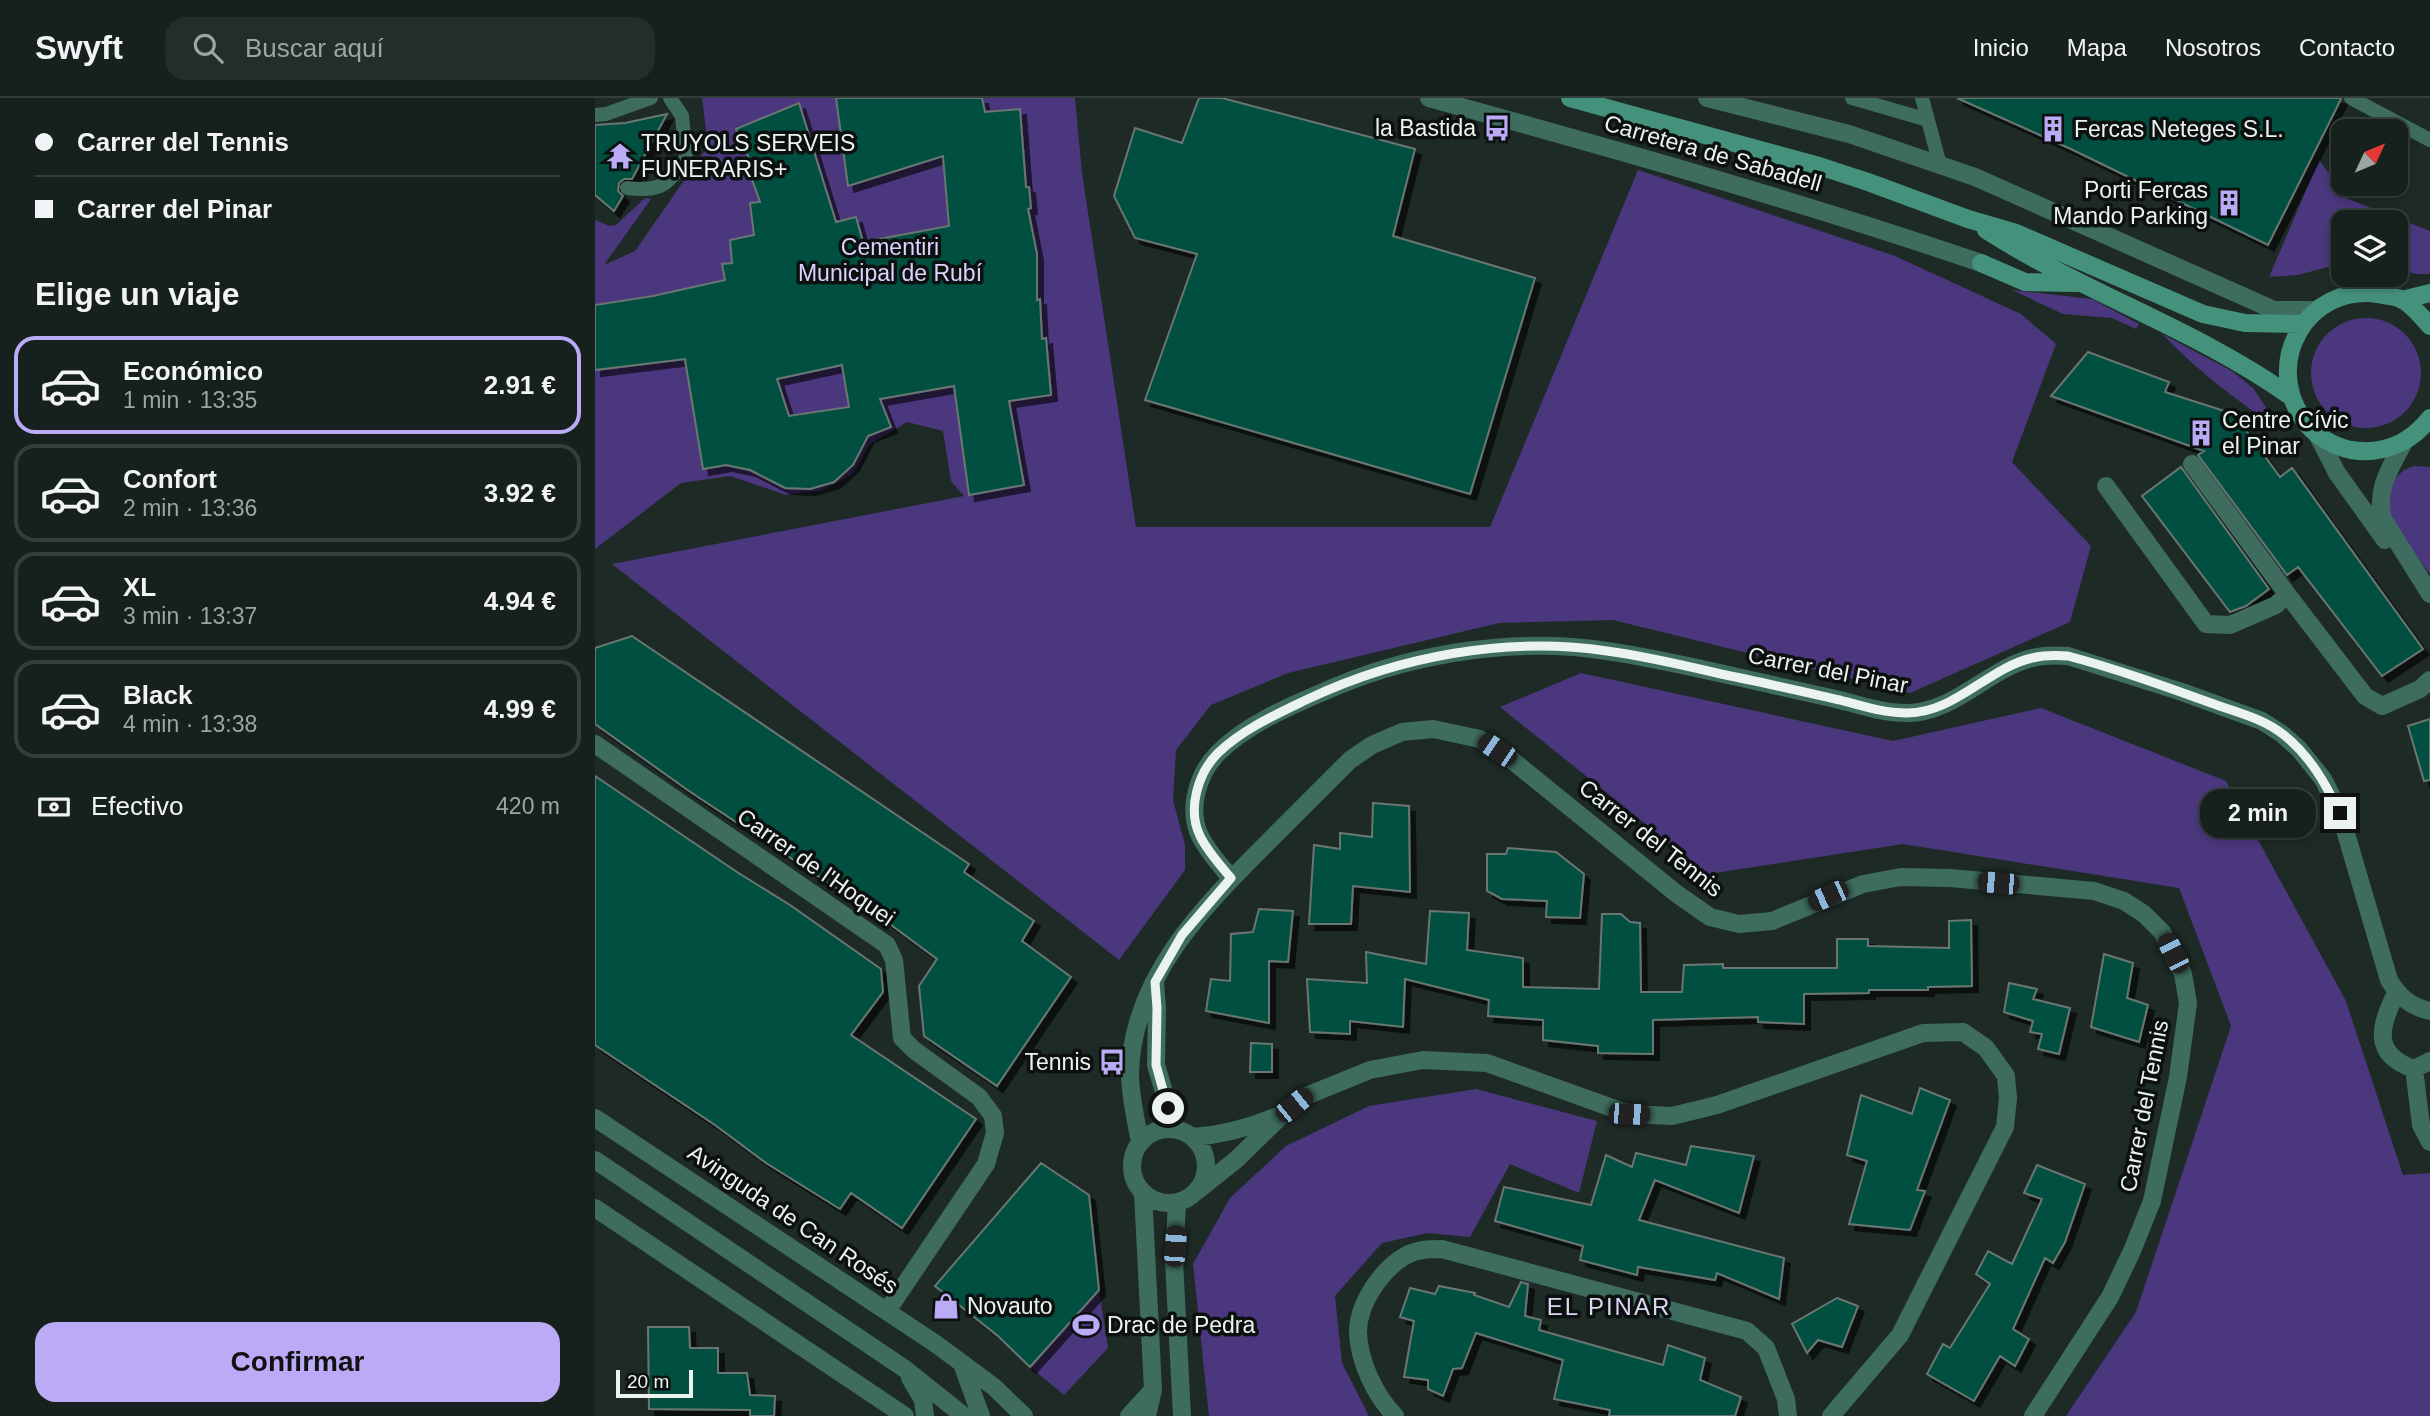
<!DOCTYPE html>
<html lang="es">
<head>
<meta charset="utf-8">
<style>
	:root { --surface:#16201c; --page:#232d29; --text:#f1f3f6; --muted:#9ea3a3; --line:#353e3b; --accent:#bbaaf6 }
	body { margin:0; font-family:Arial,sans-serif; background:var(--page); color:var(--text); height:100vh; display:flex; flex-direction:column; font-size:26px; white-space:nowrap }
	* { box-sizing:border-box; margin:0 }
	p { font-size:23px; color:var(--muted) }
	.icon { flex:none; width:38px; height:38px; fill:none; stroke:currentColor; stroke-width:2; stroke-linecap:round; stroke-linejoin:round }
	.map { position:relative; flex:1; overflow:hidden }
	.drawer { display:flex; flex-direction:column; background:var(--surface); width:595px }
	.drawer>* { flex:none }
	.banner { display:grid; align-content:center; height:154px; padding:0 35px; background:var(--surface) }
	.needle { width:46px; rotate:46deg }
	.fabs { position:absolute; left:1736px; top:21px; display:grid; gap:14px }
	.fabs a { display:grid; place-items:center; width:77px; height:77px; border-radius:14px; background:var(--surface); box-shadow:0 4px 10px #0003,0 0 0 2px var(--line); font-size:35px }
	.scale { position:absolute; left:21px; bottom:18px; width:77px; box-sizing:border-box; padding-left:7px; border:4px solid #ebf3f0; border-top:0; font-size:19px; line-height:24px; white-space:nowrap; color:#ebf3f0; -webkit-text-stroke:5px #0c1110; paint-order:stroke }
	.end { position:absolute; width:32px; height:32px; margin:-16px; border:9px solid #ebf3f0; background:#111; box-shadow:0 0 0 4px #111 }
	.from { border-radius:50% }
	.bubble { position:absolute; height:49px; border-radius:21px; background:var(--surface); box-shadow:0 4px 10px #0003,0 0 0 2px var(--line); font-size:23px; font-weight:700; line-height:49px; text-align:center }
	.car { position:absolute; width:21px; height:42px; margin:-21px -10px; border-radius:9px; box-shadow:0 0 5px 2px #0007; background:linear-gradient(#222 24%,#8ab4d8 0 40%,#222 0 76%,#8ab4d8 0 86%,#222 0) }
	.banner b { display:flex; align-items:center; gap:24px; height:66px; font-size:26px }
	.banner b+b { border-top:2px solid var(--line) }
	.banner i { width:18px; height:18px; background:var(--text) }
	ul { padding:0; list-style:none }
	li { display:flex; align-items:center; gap:21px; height:98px; margin:0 14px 10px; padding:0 21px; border:4px solid var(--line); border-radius:21px }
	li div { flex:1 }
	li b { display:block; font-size:26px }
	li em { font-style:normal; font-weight:700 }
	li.current { border-color:var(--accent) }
	li>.icon { width:63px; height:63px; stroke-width:1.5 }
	h2 { padding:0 35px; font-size:32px; line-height:84px }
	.pay { display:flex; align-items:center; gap:18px; height:77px; padding:0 35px; font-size:26px }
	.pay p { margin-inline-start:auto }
	.cta { display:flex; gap:14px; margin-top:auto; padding:14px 35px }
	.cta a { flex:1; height:80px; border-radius:21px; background:var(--accent); color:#111; font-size:28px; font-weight:700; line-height:80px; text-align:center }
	header { display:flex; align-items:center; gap:42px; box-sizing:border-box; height:98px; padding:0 35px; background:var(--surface); border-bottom:2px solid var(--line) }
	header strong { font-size:33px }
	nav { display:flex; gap:38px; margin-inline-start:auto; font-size:24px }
	.search { width:490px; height:63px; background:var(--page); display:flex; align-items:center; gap:18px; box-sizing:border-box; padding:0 24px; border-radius:21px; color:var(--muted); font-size:26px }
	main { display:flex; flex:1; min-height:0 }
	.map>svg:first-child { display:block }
	.green { fill:#4b377d }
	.building { fill:#01503f; stroke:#697671; stroke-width:2; fill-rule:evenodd; filter:url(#shadow) }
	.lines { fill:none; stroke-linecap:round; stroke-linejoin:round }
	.service { stroke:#3e6c5e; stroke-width:14 }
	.minor { stroke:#3e6c5e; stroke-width:18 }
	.secondary { stroke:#45927c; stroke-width:18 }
	.route { stroke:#ebf3f0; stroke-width:9 }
	.labels { text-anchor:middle; stroke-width:7; stroke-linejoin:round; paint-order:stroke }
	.poi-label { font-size:23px; fill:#ebf3f0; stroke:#0c1110; text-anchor:start }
	.street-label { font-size:23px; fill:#ebf3f0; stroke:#0c1110 }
	.park-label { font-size:23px; fill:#dbd2ff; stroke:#0c1110 }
	.neighbourhood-label { font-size:24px; letter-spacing:2px; fill:#dcd6f3; stroke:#0c1110 }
</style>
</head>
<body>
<header>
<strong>Swyft</strong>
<div class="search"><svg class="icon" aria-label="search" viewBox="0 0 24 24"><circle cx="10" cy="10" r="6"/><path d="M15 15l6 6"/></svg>Buscar aquí</div>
<nav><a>Inicio</a><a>Mapa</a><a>Nosotros</a><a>Contacto</a></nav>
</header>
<main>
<section class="drawer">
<div class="banner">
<b><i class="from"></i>Carrer del Tennis</b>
<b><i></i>Carrer del Pinar</b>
</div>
<h2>Elige un viaje</h2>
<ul>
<li class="current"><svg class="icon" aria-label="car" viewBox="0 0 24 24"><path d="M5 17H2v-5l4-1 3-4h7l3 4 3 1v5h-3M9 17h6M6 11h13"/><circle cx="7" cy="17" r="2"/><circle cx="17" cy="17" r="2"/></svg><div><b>Económico</b><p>1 min · 13:35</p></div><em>2.91 €</em></li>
<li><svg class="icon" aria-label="car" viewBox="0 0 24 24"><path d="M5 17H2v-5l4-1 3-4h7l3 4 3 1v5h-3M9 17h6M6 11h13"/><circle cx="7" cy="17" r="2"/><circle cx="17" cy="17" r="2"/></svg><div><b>Confort</b><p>2 min · 13:36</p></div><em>3.92 €</em></li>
<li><svg class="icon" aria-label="car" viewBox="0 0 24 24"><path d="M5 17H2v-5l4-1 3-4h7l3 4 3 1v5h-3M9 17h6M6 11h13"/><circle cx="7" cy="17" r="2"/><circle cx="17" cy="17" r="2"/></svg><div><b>XL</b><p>3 min · 13:37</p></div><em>4.94 €</em></li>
<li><svg class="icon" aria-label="car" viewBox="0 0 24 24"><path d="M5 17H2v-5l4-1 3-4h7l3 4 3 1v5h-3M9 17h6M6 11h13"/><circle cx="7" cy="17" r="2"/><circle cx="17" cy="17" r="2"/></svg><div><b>Black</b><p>4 min · 13:38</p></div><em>4.99 €</em></li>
</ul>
<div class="pay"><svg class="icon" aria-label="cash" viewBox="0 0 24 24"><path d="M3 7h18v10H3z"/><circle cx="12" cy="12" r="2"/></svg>Efectivo<p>420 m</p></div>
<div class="cta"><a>Confirmar</a></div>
</section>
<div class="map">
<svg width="1835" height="1318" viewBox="0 0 1835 1318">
	<defs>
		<filter id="shadow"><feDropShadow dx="6" dy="6" stdDeviation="0" flood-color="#0009"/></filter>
	</defs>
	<rect width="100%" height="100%" fill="#1e2a26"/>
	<path class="green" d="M 107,0 L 480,0 L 487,75 L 541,429 L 895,429 L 1043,72 L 1300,158 L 1426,216 L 1461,246 L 1417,364 L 1496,448 L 1475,524 L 1315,595 L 1018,522 L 904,525 L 693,575 L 616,607 L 581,652 L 578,702 L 590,747 L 590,772 L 524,862 L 17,466 L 369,398 L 356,383 L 348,333 L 312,324 L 274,347 L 258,376 L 228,392 L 191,397 L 135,378 L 86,385 L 0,451 L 0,122 L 15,128 L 21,127 L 50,100 L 56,101 L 9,167 L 40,153 L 113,48 Z
		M 1724,62 L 1753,101 L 1835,133 L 1835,176 L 1821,176 L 1801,170 L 1801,124 L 1748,124 L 1748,165 L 1703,177 L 1674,179 Z
		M 1417,192 L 1497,201 L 1544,226 L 1541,231 L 1517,220 L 1468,216 Z
		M1716 275a55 55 0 1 1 110 0a55 55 0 1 1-110 0Z
		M 1567,236 L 1637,273 L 1658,290 L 1686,332 C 1643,304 1603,273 1567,236 Z
		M 1819,368 L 1835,369 L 1835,476 C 1825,463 1795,425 1793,411 C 1791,391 1800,373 1819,368 Z
		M 986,575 L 1298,643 L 1446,610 L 1631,683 L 1751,903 L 1808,1077 L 1835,1075 L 1835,1318 L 1471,1318 L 1541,1214 L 1636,928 L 1584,790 L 1308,746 L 1113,776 L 905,609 Z
		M 881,991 L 1002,1023 L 984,1095 L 915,1066 L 875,1139 L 833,1135 L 787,1145 L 740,1198 L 747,1265 L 774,1318 L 614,1318 L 598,1166 L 635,1100 L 691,1048 L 774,1008 Z
		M 504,1192 L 513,1250 L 469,1297 L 435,1269 Z"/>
	<path class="building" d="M 241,0 L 387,0 L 390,14 L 425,11 L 431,89 L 434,89 L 436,110 L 433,111 L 442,156 L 442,202 L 445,201 L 447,241 L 451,240 L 456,297 L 414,303 L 429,387 L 374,397 L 359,288 L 285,301 L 296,329 L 273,338 L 258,367 L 239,384 L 215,391 L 190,390 L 155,372 L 131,367 L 108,371 L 90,261 L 0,272 L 0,207 L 58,198 L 130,182 L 127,166 L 137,165 L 135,142 L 159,137 L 155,105 L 165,104 L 150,62 L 154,60 L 141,31 L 204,5 L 241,124 L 261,119 L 268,144 L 354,128 L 348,58 L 253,88 ZM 247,267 L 254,309 L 194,318 L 182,281 Z
		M 604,0 L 627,0 L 820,51 L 798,138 L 940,180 L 875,396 L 550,302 L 602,156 L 540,140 L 519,98 L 540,30 L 587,45 Z
		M 1362,0 L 1746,0 L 1746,1 L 1673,147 L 1476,51 Z
		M 72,16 L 37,81 L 29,81 L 24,85 L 23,93 L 28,98 L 19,113 L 0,97 L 0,27 L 30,25 Z
		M 1493,254 L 1574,284 L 1570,294 L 1639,316 L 1685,379 L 1697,370 L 1828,551 L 1787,578 L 1703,469 L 1692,477 L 1603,357 L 1609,353 L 1456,298 Z
		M 1586,369 L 1674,491 L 1651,508 L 1635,514 L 1547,398 Z
		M 37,538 L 374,766 L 369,774 L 439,823 L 427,843 L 476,879 L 402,988 L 329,938 L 324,888 L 342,861 L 288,821 L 94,693 L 0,626 L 0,550 Z
		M 1835,621 L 1835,682 L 1829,683 L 1813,628 Z
		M 0,678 L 142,774 L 195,807 L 286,871 L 288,894 L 256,937 L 381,1021 L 307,1130 L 256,1095 L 245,1111 L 171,1065 L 120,1027 L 0,947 Z
		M 778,705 L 814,708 L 815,794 L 758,788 L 756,826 L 714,826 L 719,747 L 745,751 L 745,735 L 777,739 Z
		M 913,750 L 961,754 L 989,776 L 985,820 L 951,819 L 952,803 L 907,801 L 892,793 L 892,756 L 911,756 Z
		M 664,811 L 698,813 L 693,864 L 674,863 L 674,925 L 611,913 L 616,881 L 635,883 L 636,836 L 658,834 Z
		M 835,813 L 874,815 L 872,852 L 928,860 L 928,889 L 1004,891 L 1007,816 L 1026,816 L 1035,824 L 1045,825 L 1046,894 L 1087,894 L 1089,867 L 1128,866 L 1128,870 L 1242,870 L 1242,841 L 1273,841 L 1273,848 L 1354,850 L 1354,823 L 1376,822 L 1377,888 L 1333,889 L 1333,892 L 1274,892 L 1274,895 L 1209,896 L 1209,926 L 1163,924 L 1163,919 L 1058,922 L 1058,956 L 1003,955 L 1003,948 L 948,942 L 948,922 L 893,918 L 894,902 L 810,881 L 808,929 L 755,923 L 755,936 L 715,934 L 712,881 L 772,885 L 771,854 L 831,866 Z
		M 1509,856 L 1538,865 L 1532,900 L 1553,907 L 1544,944 L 1496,929 Z
		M 1414,885 L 1442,891 L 1438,901 L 1475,910 L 1464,956 L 1443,951 L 1447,936 L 1435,934 L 1438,923 L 1409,914 Z
		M 656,945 L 677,946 L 677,974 L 655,974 Z
		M 1325,990 L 1355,1002 L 1322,1092 L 1330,1093 L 1315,1132 L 1254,1126 L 1272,1063 L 1252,1057 L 1266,997 L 1317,1016 Z
		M 1096,1048 L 1159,1058 L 1144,1115 L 1060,1082 L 1044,1122 L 1189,1160 L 1184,1201 L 1122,1175 L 1120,1182 L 1043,1169 L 1042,1177 L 985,1162 L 988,1148 L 900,1123 L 909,1089 L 996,1107 L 1011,1057 L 1037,1069 L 1041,1055 L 1091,1067 Z
		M 446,1065 L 494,1097 L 504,1192 L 435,1269 L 403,1238 L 340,1188 Z
		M 1442,1067 L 1490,1086 L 1470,1144 L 1458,1165 L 1450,1160 L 1418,1231 L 1434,1241 L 1420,1268 L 1405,1258 L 1379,1303 L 1332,1276 L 1348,1246 L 1355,1250 L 1395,1186 L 1381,1176 L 1393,1153 L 1417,1166 L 1447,1101 L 1429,1095 Z
		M 926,1184 L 933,1186 L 930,1218 L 946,1222 L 944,1232 L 1068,1267 L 1073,1247 L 1110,1260 L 1105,1282 L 1146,1299 L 1140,1318 L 1014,1318 L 1015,1312 L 959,1301 L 968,1262 L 881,1235 L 867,1270 L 858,1271 L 848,1298 L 833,1291 L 833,1282 L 809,1279 L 819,1223 L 805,1219 L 815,1190 L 840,1196 L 844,1188 L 880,1195 L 879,1197 L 914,1209 Z
		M 1242,1200 L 1263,1208 L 1247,1249 L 1223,1242 L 1212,1255 L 1197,1226 Z
		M 53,1229 L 94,1229 L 95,1250 L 123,1250 L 123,1275 L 152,1275 L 155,1297 L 180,1298 L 179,1318 L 155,1318 L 155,1312 L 54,1311 Z"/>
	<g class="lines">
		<path class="service" d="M 1257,0 L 1333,22
			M 1327,0 L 1345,67
			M 1756,0 L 1835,42
			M 0,17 L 11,16 L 56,0
			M 32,90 C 67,94 72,87 91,60 L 87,18 L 75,0"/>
		<path class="minor" d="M 834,0 C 1019,51 1204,103 1386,165
			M 1112,0 L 1254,36 L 1380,79 L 1679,212 L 1721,212
			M 1722,336 L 1742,375 L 1790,442
			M 1809,344 C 1796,369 1780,391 1788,421 L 1835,496
			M 1597,366 L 1692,496 L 1770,598 L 1787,608 L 1825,591 L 1835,582
			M 1511,388 L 1611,526 L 1635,527 L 1681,507 L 1692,496
			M 0,646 L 292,847 L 299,862 L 307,940 L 319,952 L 384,999 L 398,1018 L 400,1035 L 391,1066 L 292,1213
			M 636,780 C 625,767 613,754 605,738 C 592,711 603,675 623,655 C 654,624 702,605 742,588 C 823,554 925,539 1012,553 C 1067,561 1123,575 1178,587 C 1200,592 1222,597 1245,602 C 1267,608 1289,615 1312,615 C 1359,615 1393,571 1437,560 C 1449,557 1461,557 1473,558 L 1587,594 L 1667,623 L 1687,636 L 1704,651 L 1728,681 L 1745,715 L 1794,882 C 1804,899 1816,909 1835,913
			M 560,884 L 562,910 L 561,967 L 580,1031
			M 1801,895 C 1785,928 1776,956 1819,971 L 1835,963
			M 1819,971 L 1826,1027 L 1835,1044
			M 0,1020 L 341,1246 L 399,1289 L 429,1318
			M537 1068a37 37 0 1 1 74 0a37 37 0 1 1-74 0Z
			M 598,1039 C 627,1037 653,1030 680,1019
			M 545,1044 C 541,1022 535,998 535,975 C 537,880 608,809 671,746 C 699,718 727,690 755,662 L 777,647 L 807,634 L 838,631 L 885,641 L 918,663 L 1082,796 L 1115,819 L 1144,826 L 1177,823 L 1268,786 L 1306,779 L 1355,780 L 1499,793 L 1529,803 L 1549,816 L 1567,834 L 1578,855 L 1588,876 L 1593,905 L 1583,979 L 1557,1103 L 1537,1153 L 1515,1199 L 1438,1318
			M 0,1062 L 310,1271 L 369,1318
			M 602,1093 L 642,1061 L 687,1017 L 711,998 L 775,972 L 828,962 L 892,965 L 1034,1016 L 1077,1018 L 1122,1007 L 1328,935 L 1368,934 L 1391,950 L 1411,978 L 1413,1000 L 1410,1029 L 1305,1237 L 1236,1318
			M 548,1095 L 558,1292 L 552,1318
			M 582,1104 L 579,1163 L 587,1318
			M 0,1110 L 310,1318
			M 367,1266 L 386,1318
			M 315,1280 L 328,1302 L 330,1318
			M 534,1318 L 555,1295
			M 800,1318 C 780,1297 764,1264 763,1234 C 763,1206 786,1172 810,1158 C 822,1151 835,1151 847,1151 L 1152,1233 L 1171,1250 L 1191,1301 L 1193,1318"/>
		<path class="secondary" d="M 975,0 L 1224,68 L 1273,84 L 1373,121 L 1421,135 L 1608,216 L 1650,225 L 1708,226
			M 1391,132 C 1489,195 1601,231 1695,298
			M 1386,165 L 1430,184 L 1482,185
			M 1807,202 L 1835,195
			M 1835,228 C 1827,219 1819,209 1808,202 C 1801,198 1791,198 1783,196 C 1712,186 1668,264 1708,321 C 1719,337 1737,348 1756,352 C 1788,357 1815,345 1835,320"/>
	</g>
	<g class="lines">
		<path class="route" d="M 573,1010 L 561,967 L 562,910 L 560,884 L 587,837 L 636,780 C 625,767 613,754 605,738 C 592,711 603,675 623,655 C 648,631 682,616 713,601 C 804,558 912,538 1012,553 C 1050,558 1088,567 1126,576 C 1166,584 1205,593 1245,602 C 1267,608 1289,615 1312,615 C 1360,615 1393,570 1437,560 C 1449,557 1461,557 1473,558 C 1522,571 1569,588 1616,605 C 1641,614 1668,620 1689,637 C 1716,659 1730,685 1745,715"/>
	</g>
	<defs>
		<g id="bus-bare" transform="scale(2.1)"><path d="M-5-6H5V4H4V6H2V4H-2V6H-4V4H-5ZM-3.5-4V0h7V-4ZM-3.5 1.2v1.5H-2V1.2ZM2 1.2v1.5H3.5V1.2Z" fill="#bbaaf6" stroke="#0c1110" stroke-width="2.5" paint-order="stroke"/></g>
		<g id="building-bare" transform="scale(2.1)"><path d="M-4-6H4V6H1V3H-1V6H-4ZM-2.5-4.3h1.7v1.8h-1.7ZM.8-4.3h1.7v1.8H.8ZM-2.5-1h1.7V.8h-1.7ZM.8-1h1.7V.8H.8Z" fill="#bbaaf6" stroke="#0c1110" stroke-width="2.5" paint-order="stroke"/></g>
		<g id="temple-bare" transform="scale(2.1)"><path d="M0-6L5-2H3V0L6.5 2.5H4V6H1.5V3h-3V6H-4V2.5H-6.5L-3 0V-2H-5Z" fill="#bbaaf6" stroke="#0c1110" stroke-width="2.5" paint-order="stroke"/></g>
		<g id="shop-bare" transform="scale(2.1)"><path d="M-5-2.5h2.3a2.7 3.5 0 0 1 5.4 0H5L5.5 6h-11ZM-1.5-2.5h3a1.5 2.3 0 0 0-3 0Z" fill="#bbaaf6" stroke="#0c1110" stroke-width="2.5" paint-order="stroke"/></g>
		<g id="stadium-bare" transform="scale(2.1)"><path d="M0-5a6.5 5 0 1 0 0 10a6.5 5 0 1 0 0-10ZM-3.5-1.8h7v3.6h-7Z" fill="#bbaaf6" stroke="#0c1110" stroke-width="2.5" paint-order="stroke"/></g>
	</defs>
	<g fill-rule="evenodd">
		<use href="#bus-bare" x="902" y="30"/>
		<use href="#building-bare" x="1458" y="31"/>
		<use href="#temple-bare" x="25" y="58"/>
		<use href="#building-bare" x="1634" y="105"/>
		<use href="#building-bare" x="1606" y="335"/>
		<use href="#bus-bare" x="517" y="964"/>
		<use href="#shop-bare" x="351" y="1208"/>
		<use href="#stadium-bare" x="491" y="1227"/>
	</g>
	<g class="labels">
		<g class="poi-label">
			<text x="881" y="38" text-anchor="end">la Bastida</text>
			<text x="1479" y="39">Fercas Neteges S.L.</text>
			<text x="46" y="53">TRUYOLS SERVEIS<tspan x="46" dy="26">FUNERARIS+</tspan></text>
			<text x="1613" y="100" text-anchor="end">Porti Fercas<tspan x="1613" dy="26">Mando Parking</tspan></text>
			<text x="1627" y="330">Centre Cívic<tspan x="1627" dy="26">el Pinar</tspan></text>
			<text x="496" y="972" text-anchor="end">Tennis</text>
			<text x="372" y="1216">Novauto</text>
			<text x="512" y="1235">Drac de Pedra</text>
		</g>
		<g class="street-label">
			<text transform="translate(1118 55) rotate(16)" y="8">Carretera de Sabadell</text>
			<text transform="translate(1233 572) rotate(11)" y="8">Carrer del Pinar</text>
			<text transform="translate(1056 740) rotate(38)" y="8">Carrer del Tennis</text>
			<text transform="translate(221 769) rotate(35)" y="8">Carrer de l'Hoquei</text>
			<text transform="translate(1549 1008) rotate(-79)" y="8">Carrer del Tennis</text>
			<text transform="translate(198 1121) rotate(34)" y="8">Avinguda de Can Rosés</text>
		</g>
		<g class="park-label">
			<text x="295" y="157">Cementiri<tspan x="295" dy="26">Municipal de Rubí</tspan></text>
		</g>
		<g class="neighbourhood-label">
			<text x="1014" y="1217">EL PINAR</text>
		</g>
	</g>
</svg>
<div class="fabs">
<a><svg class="needle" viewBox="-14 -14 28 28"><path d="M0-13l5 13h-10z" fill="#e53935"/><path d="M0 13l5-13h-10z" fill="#9ea3a3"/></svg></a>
<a><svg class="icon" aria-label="layers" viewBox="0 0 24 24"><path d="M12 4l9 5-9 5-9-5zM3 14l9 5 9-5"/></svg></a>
</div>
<div class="scale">20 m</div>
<i class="end from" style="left:573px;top:1010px"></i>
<i class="end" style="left:1745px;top:715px"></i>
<div class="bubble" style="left:1605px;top:691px;width:116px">2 min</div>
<i class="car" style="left:902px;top:652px;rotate:304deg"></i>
<i class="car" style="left:1403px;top:785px;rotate:275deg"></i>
<i class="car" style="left:1233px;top:798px;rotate:246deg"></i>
<i class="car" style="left:1578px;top:855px;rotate:333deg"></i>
<i class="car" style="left:699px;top:1007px;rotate:51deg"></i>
<i class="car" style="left:1034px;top:1016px;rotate:93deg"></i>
<i class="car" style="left:580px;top:1148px;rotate:4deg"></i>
</div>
</main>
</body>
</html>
